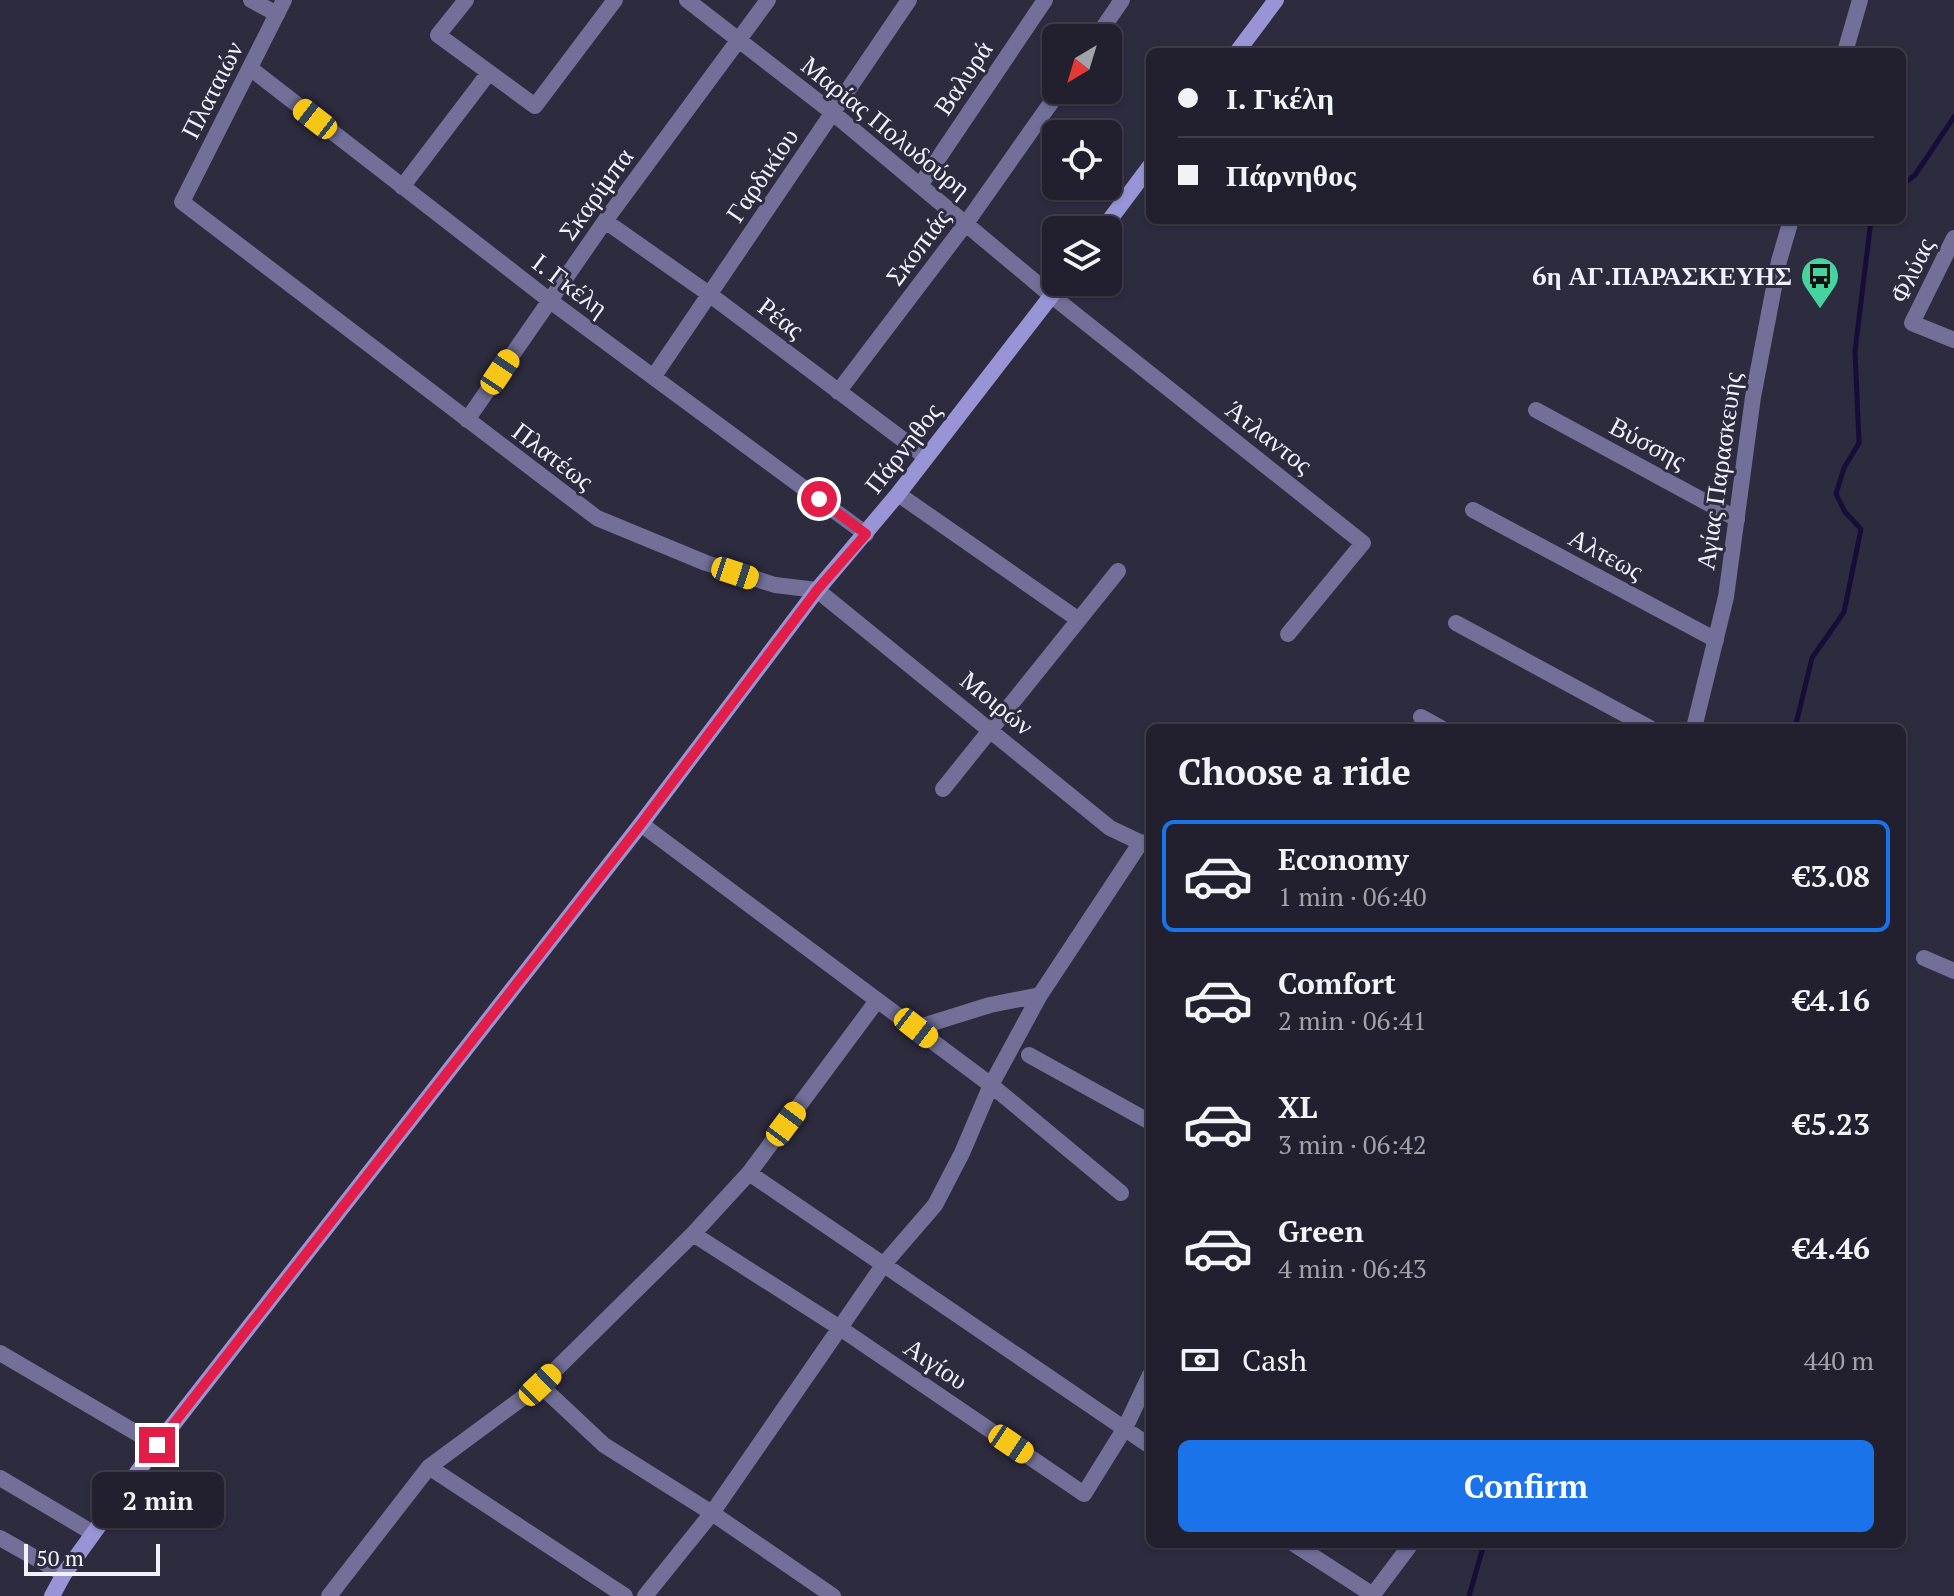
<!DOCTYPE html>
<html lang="en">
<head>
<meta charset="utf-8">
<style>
	:root { --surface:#22202e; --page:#2e2d3a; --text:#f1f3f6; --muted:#a2a3aa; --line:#3f3e4a; --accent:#1a73e8 }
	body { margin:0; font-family:"PT Serif",serif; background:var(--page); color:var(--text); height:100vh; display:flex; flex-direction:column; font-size:30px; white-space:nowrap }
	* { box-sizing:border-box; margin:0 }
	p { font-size:26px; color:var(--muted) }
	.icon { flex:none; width:44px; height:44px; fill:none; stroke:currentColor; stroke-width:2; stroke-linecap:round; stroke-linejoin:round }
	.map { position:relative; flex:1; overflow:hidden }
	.sheet { position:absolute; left:1146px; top:724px; width:760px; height:824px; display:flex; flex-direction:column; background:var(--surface); border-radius:12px; box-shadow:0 2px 6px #0004,0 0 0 2px var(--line) }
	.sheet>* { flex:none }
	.guide { position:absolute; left:1146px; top:48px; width:760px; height:176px; border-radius:12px; box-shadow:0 2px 6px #0004,0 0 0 2px var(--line); display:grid; align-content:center; height:176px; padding:0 32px; background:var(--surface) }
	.needle { width:52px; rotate:218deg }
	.buttons { position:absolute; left:1042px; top:24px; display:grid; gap:16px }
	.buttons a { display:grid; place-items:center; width:80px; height:80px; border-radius:12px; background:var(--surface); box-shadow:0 2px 6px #0004,0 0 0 2px var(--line); font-size:40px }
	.scale { position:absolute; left:24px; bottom:20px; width:136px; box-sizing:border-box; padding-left:8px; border:4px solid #f1f0fd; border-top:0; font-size:22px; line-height:28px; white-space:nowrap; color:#f1f0fd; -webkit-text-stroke:6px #2d2b3e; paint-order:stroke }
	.end { position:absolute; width:36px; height:36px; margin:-18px; border:10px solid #e11d48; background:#fff; box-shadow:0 0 0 4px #fff }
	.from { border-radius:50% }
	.bubble { position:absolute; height:56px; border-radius:12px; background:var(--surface); box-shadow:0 2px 6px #0004,0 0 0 2px var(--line); font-size:26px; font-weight:800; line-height:56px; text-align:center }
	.car { position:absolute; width:24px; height:48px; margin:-24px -12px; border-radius:10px; box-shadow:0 0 6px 2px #0007; background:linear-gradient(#f5c518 24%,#345 0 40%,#f5c518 0 76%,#345 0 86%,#f5c518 0) }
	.guide b { display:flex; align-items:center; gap:28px; height:76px; font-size:30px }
	.guide b+b { border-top:2px solid var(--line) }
	.guide i { width:20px; height:20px; background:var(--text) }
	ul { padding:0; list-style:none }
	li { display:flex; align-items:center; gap:24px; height:112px; margin:0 16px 12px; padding:0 16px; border:4px solid transparent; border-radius:12px }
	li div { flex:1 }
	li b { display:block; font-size:30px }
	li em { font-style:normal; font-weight:800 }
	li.current { border-color:var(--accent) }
	li>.icon { width:72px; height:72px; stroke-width:1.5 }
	h2 { padding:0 32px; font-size:36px; line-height:96px }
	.pay { display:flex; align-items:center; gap:20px; height:88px; padding:0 32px; font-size:30px }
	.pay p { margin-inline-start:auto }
	.button { display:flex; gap:16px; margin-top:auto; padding:16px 32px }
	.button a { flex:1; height:92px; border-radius:12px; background:var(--accent); color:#fff; font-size:32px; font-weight:800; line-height:92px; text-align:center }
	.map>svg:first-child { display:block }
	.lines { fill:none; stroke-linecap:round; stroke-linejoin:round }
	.stream { stroke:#170d39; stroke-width:5 }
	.minor { stroke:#726f98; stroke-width:16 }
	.tertiary { stroke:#726f98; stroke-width:16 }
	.secondary { stroke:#9994d5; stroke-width:16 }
	.route { stroke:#e11d48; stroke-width:10 }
	.labels { text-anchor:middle; stroke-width:6; stroke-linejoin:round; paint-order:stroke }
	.street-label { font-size:26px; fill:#f1f0fd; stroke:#2d2b3e }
	.poi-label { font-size:26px; font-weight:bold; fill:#f1f0fd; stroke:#2d2b3e; text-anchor:end }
</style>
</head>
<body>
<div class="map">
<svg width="1954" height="1596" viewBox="0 0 1954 1596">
	<rect width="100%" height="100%" fill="#2d2b3e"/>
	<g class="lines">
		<path class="stream" d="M 1902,185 L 1915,175 L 1954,117
			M 1795,728 L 1812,658 L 1844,612 L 1861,529 L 1845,512 L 1836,494 L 1844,468 L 1859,443 L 1855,351 L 1871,220
			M 1469,1596 L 1484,1544"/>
		<path class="minor" d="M 251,0 L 277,14
			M 466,0 L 438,35 L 535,106 L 615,0
			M 687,0 L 833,113 L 1052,296 L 1363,543 L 1288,634
			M 1096,38 L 1122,0
			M 250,68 L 549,300 L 866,534
			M 921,184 L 1045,0
			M 402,187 L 488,74
			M 605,221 L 709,294 L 926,457
			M 1954,238 L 1912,323 L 1954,340
			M 654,376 L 909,0
			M 838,392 L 967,222 L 1060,90
			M 1536,410 L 1737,519
			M 467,420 L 605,221 L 768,0
			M 898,494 L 1079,620
			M 1473,510 L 1716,640
			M 817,590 L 1110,828 L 1150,847
			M 1456,623 L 1650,728
			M 1421,717 L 1441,728
			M 943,789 L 1118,571
			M 641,824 L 991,1085 L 1121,1193
			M 1924,958 L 1954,971
			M 916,1028 L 990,1005 L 1040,995 L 1141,842
			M 1029,1055 L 1150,1122
			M 749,1173 L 1150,1446
			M 693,1234 L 840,1328 L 1084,1494 L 1125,1428 L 1150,1375
			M 0,1353 L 157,1445
			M 540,1385 L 604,1445 L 712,1513 L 833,1596
			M 429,1467 L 625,1596
			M 0,1478 L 93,1533
			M 0,1538 L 64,1574
			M 1294,1544 L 1373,1595
			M 329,1596 L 429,1467 L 540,1385 L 693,1234 L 749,1173 L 876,1002
			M 645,1596 L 712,1513 L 884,1264 L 935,1205 L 962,1153 L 991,1085 L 1040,995"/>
		<path class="tertiary" d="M 284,0 L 182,202 L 597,518 L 706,563 L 775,585 L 817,590
			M 1845,52 L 1860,0
			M 1694,728 L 1726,597 L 1753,397 L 1779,261 L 1791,220
			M 1372,1596 L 1411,1544"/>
		<path class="secondary" d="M 1237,52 L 1276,0
			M 1102,230 L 1150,166
			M 52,1596 L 64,1574 L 157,1445 L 641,824 L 817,590 L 898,494 L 1062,282"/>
	</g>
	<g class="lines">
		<path class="route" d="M 157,1445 L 641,824 L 817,590 L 866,534 L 819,499"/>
	</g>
	<defs>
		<g id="bus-pin" transform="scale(2)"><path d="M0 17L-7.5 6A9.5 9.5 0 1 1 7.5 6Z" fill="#45d49f" stroke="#2d2b3e"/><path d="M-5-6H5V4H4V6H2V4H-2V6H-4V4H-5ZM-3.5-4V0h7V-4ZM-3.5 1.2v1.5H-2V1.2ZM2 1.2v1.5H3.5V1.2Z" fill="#111"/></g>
	</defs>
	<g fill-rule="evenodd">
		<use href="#bus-pin" x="1820" y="276"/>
	</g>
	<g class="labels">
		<g class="street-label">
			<text transform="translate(963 78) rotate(-56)" y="9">Βαλυρά</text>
			<text transform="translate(212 90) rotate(-63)" y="9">Πλαταιών</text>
			<text transform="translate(886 127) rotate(39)" y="9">Μαρίας Πολυδούρη</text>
			<text transform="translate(762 175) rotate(-56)" y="9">Γαρδικίου</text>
			<text transform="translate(596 194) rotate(-54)" y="9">Σκαρίμπα</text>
			<text transform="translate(918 247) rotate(-53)" y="9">Σκοπιάς</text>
			<text transform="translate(1912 270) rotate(-64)" y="9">Φλύας</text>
			<text transform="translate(570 285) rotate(37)" y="9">Ι. Γκέλη</text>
			<text transform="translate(781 318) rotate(37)" y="9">Ρέας</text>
			<text transform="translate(1269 437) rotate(38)" y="9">Άτλαντος</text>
			<text transform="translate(1648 443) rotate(28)" y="9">Βύσσης</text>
			<text transform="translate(903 448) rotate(-52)" y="9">Πάρνηθος</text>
			<text transform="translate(553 456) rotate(37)" y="9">Πλατέως</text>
			<text transform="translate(1719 471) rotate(-82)" y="9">Αγίας Παρασκευής</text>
			<text transform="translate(1606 554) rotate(28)" y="9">Αλτεως</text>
			<text transform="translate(997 703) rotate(39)" y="9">Μοιρών</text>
			<text transform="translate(936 1364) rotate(34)" y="9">Αιγίου</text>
		</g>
		<g class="poi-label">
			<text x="1792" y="285">6η ΑΓ.ΠΑΡΑΣΚΕΥΗΣ</text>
		</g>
	</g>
</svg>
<div class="buttons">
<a><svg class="needle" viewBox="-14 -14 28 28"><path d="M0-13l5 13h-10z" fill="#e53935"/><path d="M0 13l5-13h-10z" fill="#a2a3aa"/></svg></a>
<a><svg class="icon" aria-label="locate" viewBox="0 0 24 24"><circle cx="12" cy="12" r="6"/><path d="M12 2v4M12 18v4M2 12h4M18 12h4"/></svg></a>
<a><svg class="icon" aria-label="layers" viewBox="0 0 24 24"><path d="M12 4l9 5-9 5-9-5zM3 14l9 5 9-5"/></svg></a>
</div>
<div class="scale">50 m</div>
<i class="end from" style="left:819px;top:499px"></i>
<i class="end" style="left:157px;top:1445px"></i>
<div class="bubble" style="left:92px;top:1472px;width:132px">2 min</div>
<i class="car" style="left:315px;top:119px;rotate:308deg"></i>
<i class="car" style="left:500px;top:372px;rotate:34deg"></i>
<i class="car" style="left:735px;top:573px;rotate:108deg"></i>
<i class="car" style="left:916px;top:1028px;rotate:128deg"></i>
<i class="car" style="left:786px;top:1124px;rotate:37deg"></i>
<i class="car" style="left:540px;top:1385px;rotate:46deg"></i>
<i class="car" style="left:1011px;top:1444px;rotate:124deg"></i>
<div class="guide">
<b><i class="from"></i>Ι. Γκέλη</b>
<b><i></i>Πάρνηθος</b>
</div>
<section class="sheet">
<h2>Choose a ride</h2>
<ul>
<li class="current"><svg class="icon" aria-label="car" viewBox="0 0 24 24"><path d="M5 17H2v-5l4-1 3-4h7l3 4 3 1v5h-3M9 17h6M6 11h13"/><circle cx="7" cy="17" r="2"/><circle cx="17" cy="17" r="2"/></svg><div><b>Economy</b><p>1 min · 06:40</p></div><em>€3.08</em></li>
<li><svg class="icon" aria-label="car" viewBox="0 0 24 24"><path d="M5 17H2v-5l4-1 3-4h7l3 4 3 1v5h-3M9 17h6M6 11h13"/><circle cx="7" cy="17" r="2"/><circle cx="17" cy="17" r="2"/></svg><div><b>Comfort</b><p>2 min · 06:41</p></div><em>€4.16</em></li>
<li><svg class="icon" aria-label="car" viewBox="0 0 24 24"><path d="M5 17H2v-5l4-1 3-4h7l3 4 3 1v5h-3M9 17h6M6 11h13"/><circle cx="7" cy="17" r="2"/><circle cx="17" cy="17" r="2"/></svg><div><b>XL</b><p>3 min · 06:42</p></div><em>€5.23</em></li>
<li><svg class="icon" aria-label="car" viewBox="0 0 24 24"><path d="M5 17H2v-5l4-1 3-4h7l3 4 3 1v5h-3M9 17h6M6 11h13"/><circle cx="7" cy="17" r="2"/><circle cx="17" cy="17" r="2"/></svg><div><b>Green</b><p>4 min · 06:43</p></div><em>€4.46</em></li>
</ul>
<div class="pay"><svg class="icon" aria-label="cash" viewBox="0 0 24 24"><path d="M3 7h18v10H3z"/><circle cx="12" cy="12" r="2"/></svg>Cash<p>440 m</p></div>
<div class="button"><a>Confirm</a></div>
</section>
</div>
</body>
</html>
